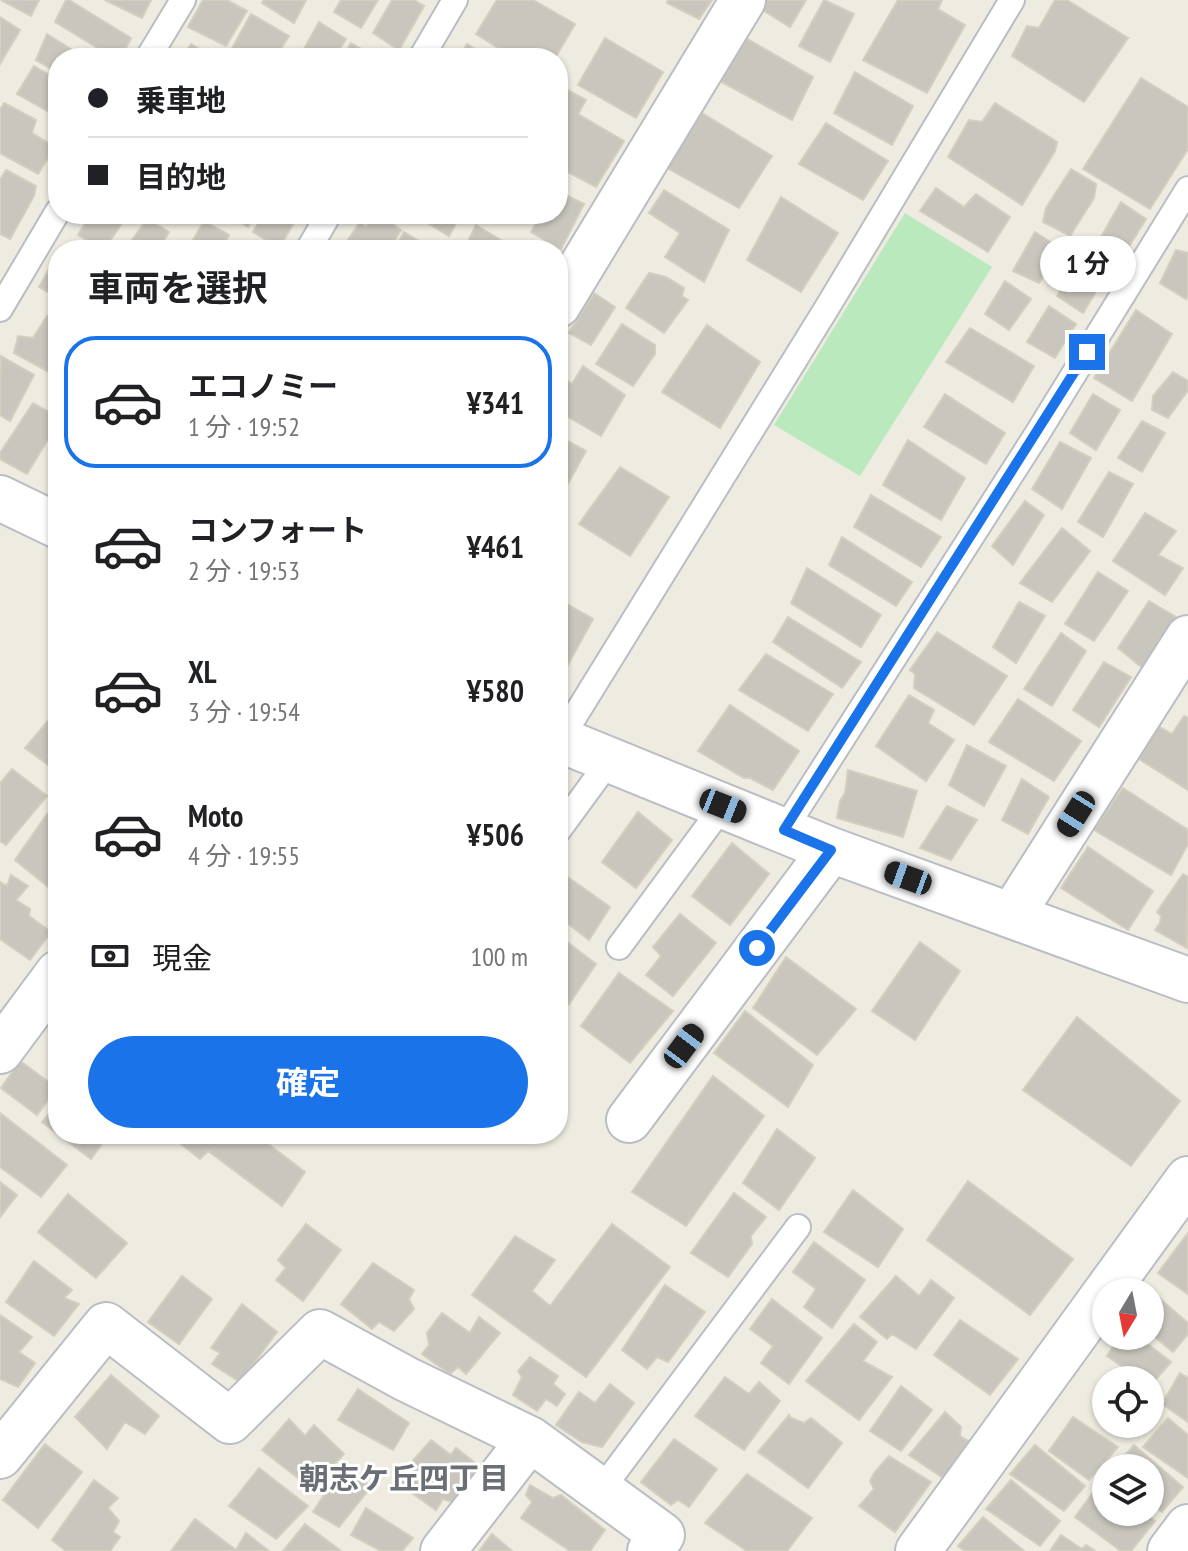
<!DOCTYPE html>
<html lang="ja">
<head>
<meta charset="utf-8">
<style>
	:root { --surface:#fff; --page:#f6f6f6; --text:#202124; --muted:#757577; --line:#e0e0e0; --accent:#1a73e8 }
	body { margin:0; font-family:"PT Sans Narrow","Noto Sans JP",sans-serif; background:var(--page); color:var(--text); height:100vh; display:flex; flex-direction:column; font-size:30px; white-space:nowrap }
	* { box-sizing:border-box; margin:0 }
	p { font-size:26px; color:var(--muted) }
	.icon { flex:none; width:44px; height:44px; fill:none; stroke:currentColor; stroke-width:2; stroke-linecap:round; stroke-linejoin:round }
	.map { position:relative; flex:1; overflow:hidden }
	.sheet { position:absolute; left:48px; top:240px; width:520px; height:904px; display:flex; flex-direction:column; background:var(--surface); border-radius:32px; box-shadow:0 2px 6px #0004 }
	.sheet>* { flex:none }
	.hud { position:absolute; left:48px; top:48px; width:520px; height:176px; border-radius:32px; box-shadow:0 2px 6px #0004; display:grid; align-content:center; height:176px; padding:0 40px; background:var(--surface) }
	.needle { width:52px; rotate:190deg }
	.tools { position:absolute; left:1092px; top:1278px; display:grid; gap:16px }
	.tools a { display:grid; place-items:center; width:72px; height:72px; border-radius:50%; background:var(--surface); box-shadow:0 2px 6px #0004; font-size:40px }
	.end { position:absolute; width:36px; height:36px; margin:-18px; border:10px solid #1a73e8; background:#fff; box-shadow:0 0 0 4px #fff }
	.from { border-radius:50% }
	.bubble { position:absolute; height:56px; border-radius:28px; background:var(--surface); box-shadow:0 2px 6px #0004; font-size:26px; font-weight:700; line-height:56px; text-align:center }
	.car { position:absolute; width:24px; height:48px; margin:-24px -12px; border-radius:10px; box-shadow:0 0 6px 2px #0007; background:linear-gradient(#222 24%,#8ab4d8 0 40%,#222 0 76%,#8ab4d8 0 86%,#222 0) }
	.hud b { display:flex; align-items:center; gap:28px; height:76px; font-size:30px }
	.hud b+b { border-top:2px solid var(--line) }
	.hud i { width:20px; height:20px; background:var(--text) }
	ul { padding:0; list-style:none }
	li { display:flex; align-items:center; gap:24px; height:132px; margin:0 16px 12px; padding:0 24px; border:4px solid transparent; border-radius:32px }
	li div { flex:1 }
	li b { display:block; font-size:30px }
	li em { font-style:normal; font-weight:700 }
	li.active { border-color:var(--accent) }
	li>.icon { width:72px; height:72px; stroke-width:1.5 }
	h2 { padding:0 40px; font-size:36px; line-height:96px }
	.pay { display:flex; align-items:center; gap:20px; height:88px; padding:0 40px; font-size:30px }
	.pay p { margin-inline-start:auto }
	.button { display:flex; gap:16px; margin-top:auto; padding:16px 40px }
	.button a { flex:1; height:92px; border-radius:48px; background:var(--accent); color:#fff; font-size:32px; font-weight:700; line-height:92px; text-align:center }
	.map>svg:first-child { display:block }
	.green { fill:#b9e9bd }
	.building { fill:#c9c6bd; stroke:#d3cebe; stroke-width:2 }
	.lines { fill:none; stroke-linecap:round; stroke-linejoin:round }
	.service-casing { stroke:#bbbdc4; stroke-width:28 }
	.minor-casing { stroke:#bbbdc4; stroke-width:48 }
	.service { stroke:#fff; stroke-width:24 }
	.minor { stroke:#fff; stroke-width:44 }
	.route { stroke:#1a73e8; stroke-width:10 }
	.labels { text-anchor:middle; stroke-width:6; stroke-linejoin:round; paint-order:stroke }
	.neighbourhood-label { font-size:30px; font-weight:bold; fill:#6a6f75; stroke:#fff }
</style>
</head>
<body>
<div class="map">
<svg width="1188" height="1551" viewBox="0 0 1188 1551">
	<rect width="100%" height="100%" fill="#eeece0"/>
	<path class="green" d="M 905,213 L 992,267 L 860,476 L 774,425 Z"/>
	<path class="building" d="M 1,0 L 39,0 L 31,16 Z
		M 66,0 L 69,0 L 131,38 L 121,58 L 114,58 L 55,22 Z
		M 105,0 L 151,0 L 142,18 Z
		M 203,0 L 227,0 L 247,11 L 226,46 L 188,27 Z
		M 264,0 L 306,0 L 294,23 L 262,3 Z
		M 341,0 L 378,0 L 361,28 L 334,12 Z
		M 392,0 L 414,0 L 424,6 L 399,50 L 373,33 Z
		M 497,0 L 533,0 L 575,24 L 555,58 L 514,58 L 476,34 Z
		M 668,0 L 712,0 L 699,19 L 667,3 Z
		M 766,0 L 806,0 L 790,27 L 761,9 Z
		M 824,0 L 854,14 L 830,62 L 799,46 Z
		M 898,0 L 942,0 L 938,9 L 965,25 L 927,93 L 863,60 Z
		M 1055,0 L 1067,0 L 1128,38 L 1084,102 L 1012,56 L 1027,26 L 1039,28 Z
		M 251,14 L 289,36 L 275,58 L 241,58 L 230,52 Z
		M 0,17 L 20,30 L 0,64 Z
		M 319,22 L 346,39 L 334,58 L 299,58 Z
		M 47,34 L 85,58 L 58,58 L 58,73 L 36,60 Z
		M 744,37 L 813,77 L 792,120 L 718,80 Z
		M 605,38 L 663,72 L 636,118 L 578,85 Z
		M 351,43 L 377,58 L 343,58 Z
		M 191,44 L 214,58 L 182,58 Z
		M 467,44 L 489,58 L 460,58 Z
		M 34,66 L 58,80 L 58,117 L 17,94 Z
		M 855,72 L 913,106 L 892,145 L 834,113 Z
		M 1141,78 L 1188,107 L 1188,149 L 1150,209 L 1083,169 Z
		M 568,90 L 586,100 L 578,114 L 624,141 L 596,187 L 558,167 L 558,107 Z
		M 4,103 L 36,120 L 32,133 L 55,147 L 38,174 L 0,153 L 0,110 Z
		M 995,103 L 1057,142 L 1055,151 L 1022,205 L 948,157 L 969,120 L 982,122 Z
		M 702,113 L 772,156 L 739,208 L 667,168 Z
		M 826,123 L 888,161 L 863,200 L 799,164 Z
		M 1071,169 L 1096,184 L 1094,198 L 1070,236 L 1043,222 L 1046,208 Z
		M 6,170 L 36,186 L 34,196 L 10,239 L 0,234 L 0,180 Z
		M 936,188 L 964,207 L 976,194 L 1010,217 L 988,252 L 920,211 Z
		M 664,190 L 729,230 L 704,282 L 665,257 L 680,233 L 649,213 Z
		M 558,191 L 584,204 L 561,249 L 531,232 L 541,214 L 558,214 Z
		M 781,197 L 838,233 L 801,292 L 747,260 Z
		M 1121,202 L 1146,219 L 1123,256 L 1098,242 Z
		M 91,214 L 128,214 L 104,250 L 78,235 Z
		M 226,214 L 255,214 L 248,227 Z
		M 263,214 L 299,214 L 279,248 L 253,232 Z
		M 373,214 L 378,214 L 401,230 L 389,250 L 358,250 L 346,243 L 360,222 L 366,227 Z
		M 424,214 L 461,214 L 449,236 L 421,219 Z
		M 147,219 L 169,232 L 158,250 L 125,250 Z
		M 204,221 L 229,235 L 221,250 L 187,250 Z
		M 476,225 L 517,250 L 464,250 Z
		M 404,232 L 434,250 L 394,250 Z
		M 1035,232 L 1061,249 L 1039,283 L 1013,271 Z
		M 1176,250 L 1188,253 L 1188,295 L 1186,299 L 1160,283 Z
		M 58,254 L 58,298 L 39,287 Z
		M 1080,258 L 1106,275 L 1083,313 L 1057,296 Z
		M 649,273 L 666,277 L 684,288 L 682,296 L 688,300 L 664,333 L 626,308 Z
		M 1005,281 L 1031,299 L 1009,330 L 985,314 Z
		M 594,293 L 615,307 L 591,345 L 569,333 Z
		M 1049,306 L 1076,324 L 1055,358 L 1027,342 Z
		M 1136,310 L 1172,334 L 1132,401 L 1094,378 Z
		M 47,316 L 58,322 L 58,377 L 14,353 L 18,336 L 33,338 Z
		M 622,324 L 655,345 L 655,354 L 633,386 L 596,364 Z
		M 707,325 L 760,362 L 720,428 L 662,392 Z
		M 970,328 L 1034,366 L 1013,402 L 946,362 Z
		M 1,356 L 34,375 L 10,421 L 0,415 Z
		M 583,366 L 625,395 L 601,436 L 558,411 L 558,374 L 572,384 Z
		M 1173,372 L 1188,381 L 1188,390 L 1168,418 L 1152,410 L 1153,396 Z
		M 945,394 L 1005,433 L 986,464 L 924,427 Z
		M 1093,394 L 1120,410 L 1096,450 L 1070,433 Z
		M 33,403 L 58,417 L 58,423 L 27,474 L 0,459 L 0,453 Z
		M 1142,421 L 1165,433 L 1142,472 L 1118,458 Z
		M 562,438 L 586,451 L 561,496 L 558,494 L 558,444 Z
		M 908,440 L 965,478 L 941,520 L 883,485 Z
		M 1060,442 L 1091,458 L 1062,509 L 1032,489 Z
		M 620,467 L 669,497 L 630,556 L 579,524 Z
		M 1109,472 L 1133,484 L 1103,537 L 1078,522 Z
		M 871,495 L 941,537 L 921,567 L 854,527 Z
		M 1025,501 L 1044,515 L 1013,565 L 992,546 Z
		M 1145,513 L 1176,531 L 1158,555 L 1183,568 L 1165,595 L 1113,561 Z
		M 1062,528 L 1090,551 L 1052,602 L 1020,583 Z
		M 842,537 L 912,582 L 896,606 L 829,565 Z
		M 807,568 L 881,615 L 861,647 L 791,603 Z
		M 1098,572 L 1128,591 L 1094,641 L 1065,624 Z
		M 558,599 L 593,619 L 558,683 Z
		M 1149,601 L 1176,617 L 1144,669 L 1118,648 Z
		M 1019,602 L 1045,616 L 1016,663 L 993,647 Z
		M 788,617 L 861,662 L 842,688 L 773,642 Z
		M 937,632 L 1007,676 L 974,725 L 914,688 L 915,674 L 910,670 Z
		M 1061,633 L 1086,651 L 1052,706 L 1024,689 Z
		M 766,654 L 833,694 L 808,731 L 739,690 Z
		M 1104,662 L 1131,677 L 1099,727 L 1073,710 Z
		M 909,695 L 934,710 L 928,723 L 954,740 L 926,781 L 876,746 Z
		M 1018,699 L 1081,741 L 1054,781 L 989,742 Z
		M 730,705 L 799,751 L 773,790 L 750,778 L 744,778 L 698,751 Z
		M 58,709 L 58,772 L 25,748 Z
		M 1184,716 L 1188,718 L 1188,790 L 1139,759 L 1158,726 L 1172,734 Z
		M 967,745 L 1006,766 L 984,806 L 949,785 Z
		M 12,769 L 47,796 L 6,845 L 0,841 L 0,783 Z
		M 848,770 L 917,791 L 903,837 L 837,818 L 840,801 L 845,793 Z
		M 1022,779 L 1049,797 L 1028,834 L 1002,820 Z
		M 1123,788 L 1188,830 L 1188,844 L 1171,875 L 1094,830 Z
		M 947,806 L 977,820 L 951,860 L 920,848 Z
		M 638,812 L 672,840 L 636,888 L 602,862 Z
		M 47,814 L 58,823 L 58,895 L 15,860 Z
		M 732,843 L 769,874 L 730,925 L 692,896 Z
		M 1088,847 L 1153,891 L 1128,930 L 1061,888 Z
		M 562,873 L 610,907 L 589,940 L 558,916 L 558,879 Z
		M 1183,874 L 1188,877 L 1187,948 L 1155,930 L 1160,923 L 1161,916 L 1157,912 Z
		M 11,875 L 28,886 L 16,900 L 30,909 L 29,916 L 51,932 L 30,960 L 0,939 L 0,882 L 7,886 Z
		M 680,914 L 716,943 L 673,996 L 646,975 L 661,956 L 653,947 Z
		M 558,935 L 596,964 L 569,1004 L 558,996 Z
		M 920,942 L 960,971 L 915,1040 L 872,1011 Z
		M 786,957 L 856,1009 L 817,1055 L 753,1008 Z
		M 619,973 L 673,1011 L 630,1063 L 581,1026 Z
		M 745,1011 L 813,1065 L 788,1107 L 714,1053 Z
		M 1077,1017 L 1180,1101 L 1131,1166 L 1023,1090 Z
		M 20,1061 L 57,1088 L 37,1115 L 1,1088 Z
		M 713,1076 L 764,1116 L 686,1226 L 632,1192 Z
		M 58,1103 L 58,1134 L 109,1134 L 91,1159 L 42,1122 Z
		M 0,1113 L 67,1165 L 41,1197 L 0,1167 Z
		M 777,1129 L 815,1158 L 779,1210 L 743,1183 Z
		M 168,1134 L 255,1134 L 305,1172 L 282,1206 L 208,1151 L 200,1159 Z
		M 968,1181 L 1073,1259 L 1030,1315 L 927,1240 Z
		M 0,1182 L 17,1195 L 0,1217 Z
		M 853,1190 L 903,1229 L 878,1267 L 824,1232 Z
		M 734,1193 L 766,1217 L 751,1236 L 752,1244 L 728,1277 L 691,1253 Z
		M 68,1194 L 127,1243 L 96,1278 L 38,1232 Z
		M 306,1224 L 341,1250 L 303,1301 L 276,1280 L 286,1268 L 278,1260 Z
		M 612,1224 L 670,1267 L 586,1377 L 472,1295 L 515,1236 L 555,1260 L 532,1291 L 550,1306 Z
		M 1188,1233 L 1188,1294 L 1158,1273 Z
		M 814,1242 L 865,1280 L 832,1328 L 804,1307 L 816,1289 L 793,1272 Z
		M 34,1261 L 72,1290 L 64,1298 L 79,1304 L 54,1336 L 6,1302 Z
		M 373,1263 L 414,1290 L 409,1299 L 414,1309 L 394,1331 L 379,1322 L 372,1329 L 341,1304 Z
		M 182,1276 L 212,1299 L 179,1344 L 148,1322 Z
		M 896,1276 L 919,1296 L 931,1280 L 954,1298 L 916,1349 L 892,1334 L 887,1339 L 860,1317 Z
		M 665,1285 L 705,1312 L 668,1362 L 657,1357 L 647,1369 L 622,1350 Z
		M 1144,1285 L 1188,1323 L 1188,1334 L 1173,1352 L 1150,1333 L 1150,1292 L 1139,1292 Z
		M 772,1299 L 822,1338 L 789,1384 L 761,1363 L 773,1346 L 750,1329 Z
		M 242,1304 L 277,1332 L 240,1382 L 212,1364 L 220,1353 L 211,1348 Z
		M 442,1313 L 470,1333 L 479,1317 L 500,1333 L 466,1374 L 458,1367 L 450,1374 L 422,1354 L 429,1345 L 427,1333 Z
		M 0,1315 L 32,1337 L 19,1352 L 35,1363 L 18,1387 L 0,1379 Z
		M 960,1320 L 1018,1359 L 990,1395 L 934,1355 Z
		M 854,1324 L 877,1342 L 863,1361 L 892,1377 L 859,1420 L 806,1381 Z
		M 1120,1336 L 1137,1336 L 1171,1362 L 1150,1386 L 1150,1380 L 1142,1380 L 1107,1356 Z
		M 530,1357 L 558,1376 L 553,1384 L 565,1394 L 557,1406 L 546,1399 L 537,1411 L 513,1395 L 522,1377 L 518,1371 Z
		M 1180,1373 L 1188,1378 L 1188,1422 L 1162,1404 Z
		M 111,1375 L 159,1416 L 145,1434 L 125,1422 L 107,1449 L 75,1417 Z
		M 725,1377 L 749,1394 L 759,1382 L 780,1401 L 744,1450 L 695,1416 Z
		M 610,1384 L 634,1403 L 602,1447 L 582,1442 L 556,1425 L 579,1392 L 595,1403 Z
		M 901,1386 L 932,1410 L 901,1451 L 870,1431 Z
		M 358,1389 L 409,1423 L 393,1450 L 338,1420 Z
		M 945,1412 L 961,1427 L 960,1436 L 970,1442 L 943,1478 L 909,1455 Z
		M 789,1415 L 791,1418 L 804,1423 L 811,1418 L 842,1443 L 808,1488 L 758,1452 Z
		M 1073,1417 L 1118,1447 L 1089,1480 L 1049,1451 Z
		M 1168,1418 L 1188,1435 L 1188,1478 L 1143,1447 Z
		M 289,1419 L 305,1436 L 314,1425 L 344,1454 L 312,1489 L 262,1450 Z
		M 674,1439 L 717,1469 L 689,1507 L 678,1500 L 671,1505 L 641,1482 Z
		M 431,1440 L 451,1455 L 456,1448 L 484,1470 L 455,1503 L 443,1499 L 436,1510 L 395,1481 Z
		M 45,1444 L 82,1472 L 38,1528 L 3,1500 Z
		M 1035,1445 L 1085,1486 L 1064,1511 L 1010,1474 Z
		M 1134,1445 L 1183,1487 L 1162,1512 L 1150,1503 L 1150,1468 L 1114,1468 Z
		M 889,1456 L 931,1482 L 895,1532 L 859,1506 L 874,1489 L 870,1481 L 874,1473 Z
		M 344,1464 L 371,1487 L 339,1527 L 313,1512 Z
		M 259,1468 L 308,1506 L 276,1539 L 229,1506 Z
		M 747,1474 L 812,1518 L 787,1551 L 747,1551 L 705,1523 Z
		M 94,1480 L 118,1498 L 108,1508 L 119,1521 L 113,1532 L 120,1537 L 110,1551 L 66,1551 L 52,1540 Z
		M 1011,1480 L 1060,1521 L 1040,1546 L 986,1509 Z
		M 1100,1483 L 1106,1487 L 1106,1512 L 1142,1512 L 1155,1521 L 1131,1551 L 1121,1551 L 1075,1517 Z
		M 530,1485 L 553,1498 L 561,1495 L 605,1530 L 590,1551 L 570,1551 L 521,1518 L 532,1502 L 526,1495 Z
		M 366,1508 L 413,1538 L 402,1551 L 381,1551 L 351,1535 Z
		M 983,1517 L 1024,1551 L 965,1551 L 958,1546 Z
		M 195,1519 L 236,1550 L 246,1533 L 269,1551 L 171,1551 Z
		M 305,1524 L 341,1551 L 283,1551 Z
		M 492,1534 L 512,1551 L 479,1551 Z
		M 1061,1535 L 1082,1549 L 1086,1545 L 1095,1551 L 1050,1551 Z"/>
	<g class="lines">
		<g class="service-casing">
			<path id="service" d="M 148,58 L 183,0
				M 421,58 L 455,0
				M 308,250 L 329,214
				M 0,309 L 58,211
				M 560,740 L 828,306 L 1012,0
				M 784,830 L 1037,434 L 1188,189
				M 558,831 L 610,760
				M 619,947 L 723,806
				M 601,1490 L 798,1227"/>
		</g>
		<g class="minor-casing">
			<path id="minor" d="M 558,305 L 743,0
				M 0,498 L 58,526
				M 558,739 L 831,850 L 1188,980
				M 1012,915 L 1188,638
				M 0,1051 L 58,973
				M 629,1120 L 831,850
				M 1106,1292 L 1188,1179
				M 0,1456 L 106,1325 L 230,1421 L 320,1332 L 406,1379 L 530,1439 L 662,1535 L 650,1551
				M 443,1551 L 530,1439
				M 918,1551 L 1106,1292
				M 1170,1551 L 1188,1527"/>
		</g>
		<use href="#service" class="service"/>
		<use href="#minor" class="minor"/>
	</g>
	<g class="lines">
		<path class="route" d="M 757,948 L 831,850 L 784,830 L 1087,352"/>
	</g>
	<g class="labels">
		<g class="neighbourhood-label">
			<text x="404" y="1489">朝志ケ丘四丁目</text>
		</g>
	</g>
</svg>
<div class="tools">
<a><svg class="needle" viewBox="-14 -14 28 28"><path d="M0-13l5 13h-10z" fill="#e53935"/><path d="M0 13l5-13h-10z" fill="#757577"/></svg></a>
<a><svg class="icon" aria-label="locate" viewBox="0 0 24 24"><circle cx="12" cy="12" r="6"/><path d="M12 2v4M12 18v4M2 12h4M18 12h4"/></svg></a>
<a><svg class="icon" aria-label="layers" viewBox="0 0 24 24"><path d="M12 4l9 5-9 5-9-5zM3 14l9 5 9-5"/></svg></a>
</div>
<i class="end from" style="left:757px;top:948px"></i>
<i class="end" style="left:1087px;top:352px"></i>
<div class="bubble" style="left:1040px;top:236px;width:96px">1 分</div>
<i class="car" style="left:723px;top:806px;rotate:112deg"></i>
<i class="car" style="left:1076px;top:814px;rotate:212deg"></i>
<i class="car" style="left:908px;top:878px;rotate:290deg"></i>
<i class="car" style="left:684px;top:1046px;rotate:37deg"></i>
<div class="hud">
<b><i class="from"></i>乗車地</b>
<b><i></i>目的地</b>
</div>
<section class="sheet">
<h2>車両を選択</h2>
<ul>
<li class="active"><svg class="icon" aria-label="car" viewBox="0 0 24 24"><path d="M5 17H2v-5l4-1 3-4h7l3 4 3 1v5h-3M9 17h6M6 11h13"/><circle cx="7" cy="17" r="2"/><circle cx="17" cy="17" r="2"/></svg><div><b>エコノミー</b><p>1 分 · 19:52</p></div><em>¥341</em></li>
<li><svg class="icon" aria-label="car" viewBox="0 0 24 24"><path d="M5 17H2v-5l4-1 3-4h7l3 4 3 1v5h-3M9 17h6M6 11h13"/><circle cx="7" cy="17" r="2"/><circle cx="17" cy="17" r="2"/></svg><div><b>コンフォート</b><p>2 分 · 19:53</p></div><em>¥461</em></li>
<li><svg class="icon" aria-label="car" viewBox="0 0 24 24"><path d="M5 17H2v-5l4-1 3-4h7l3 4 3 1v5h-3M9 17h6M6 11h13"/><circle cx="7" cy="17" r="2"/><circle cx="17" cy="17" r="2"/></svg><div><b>XL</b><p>3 分 · 19:54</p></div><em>¥580</em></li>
<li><svg class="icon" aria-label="car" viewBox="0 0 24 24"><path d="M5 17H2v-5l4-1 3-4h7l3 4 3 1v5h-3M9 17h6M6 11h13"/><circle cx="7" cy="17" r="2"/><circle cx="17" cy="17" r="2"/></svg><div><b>Moto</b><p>4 分 · 19:55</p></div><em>¥506</em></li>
</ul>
<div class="pay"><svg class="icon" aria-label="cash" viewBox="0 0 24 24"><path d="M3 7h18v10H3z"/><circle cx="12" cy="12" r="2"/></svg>現金<p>100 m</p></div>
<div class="button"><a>確定</a></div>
</section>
</div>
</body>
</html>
